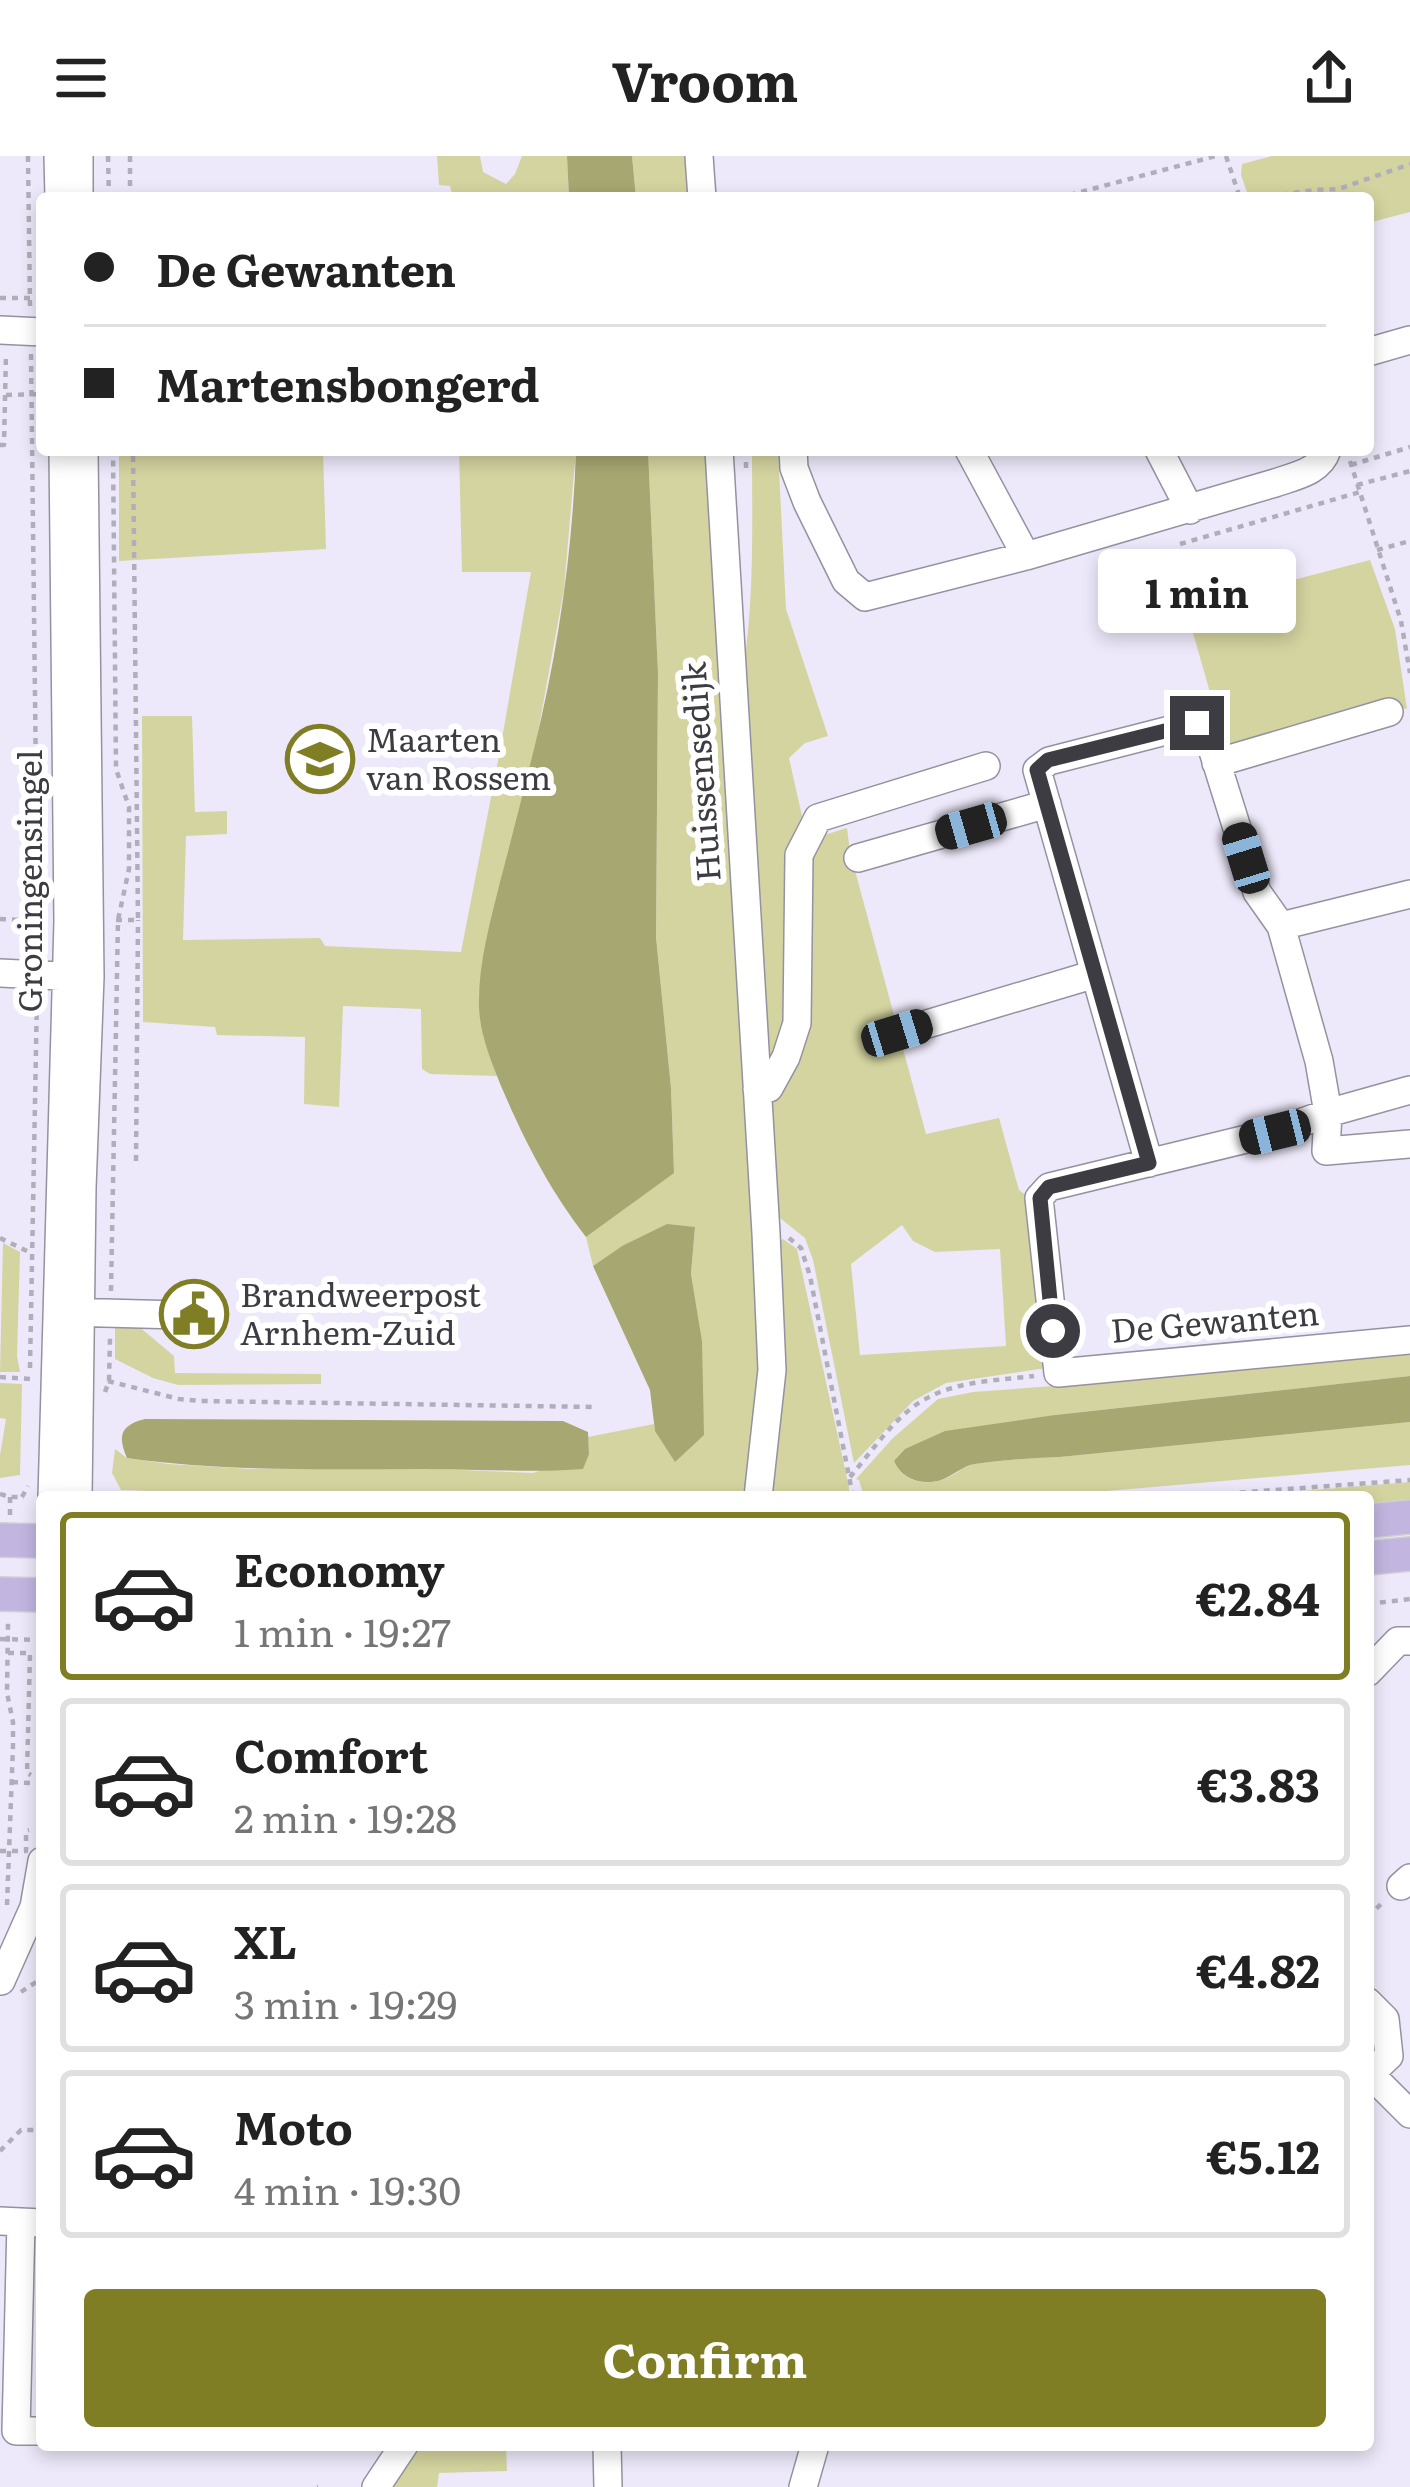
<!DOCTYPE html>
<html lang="en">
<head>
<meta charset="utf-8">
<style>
	:root { --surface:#fff; --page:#f6f6f6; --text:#222; --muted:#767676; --line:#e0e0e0; --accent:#807e25 }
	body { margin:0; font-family:Literata,serif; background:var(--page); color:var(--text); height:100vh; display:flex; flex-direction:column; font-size:45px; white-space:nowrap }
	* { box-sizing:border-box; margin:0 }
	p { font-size:39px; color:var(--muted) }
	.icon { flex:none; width:66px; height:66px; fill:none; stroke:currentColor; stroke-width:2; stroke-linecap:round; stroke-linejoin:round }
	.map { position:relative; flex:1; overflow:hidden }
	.details { position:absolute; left:36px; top:1335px; width:1338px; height:960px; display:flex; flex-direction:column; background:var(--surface); border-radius:12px; box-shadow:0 6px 18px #0003 }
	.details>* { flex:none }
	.guide { position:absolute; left:36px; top:36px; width:1338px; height:264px; border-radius:12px; box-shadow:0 6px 18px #0003; display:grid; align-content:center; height:264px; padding:0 48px; background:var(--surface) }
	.end { position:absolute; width:54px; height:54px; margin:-27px; border:15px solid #3d3c42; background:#fff; box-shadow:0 0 0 6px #fff }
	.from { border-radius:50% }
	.bubble { position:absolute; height:84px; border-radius:12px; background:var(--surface); box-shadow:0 6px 18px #0003; font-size:39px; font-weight:700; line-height:84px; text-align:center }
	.car { position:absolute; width:36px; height:72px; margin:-36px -18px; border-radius:15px; box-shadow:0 0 9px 3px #0007; background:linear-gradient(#222 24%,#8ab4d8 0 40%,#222 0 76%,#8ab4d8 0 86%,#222 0) }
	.guide b { display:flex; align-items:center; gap:42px; height:114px; font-size:45px }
	.guide b+b { border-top:3px solid var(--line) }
	.guide i { width:30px; height:30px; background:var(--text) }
	ul { padding:21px 0 0; list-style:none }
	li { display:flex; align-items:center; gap:36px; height:168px; margin:0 24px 18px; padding:0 24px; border:6px solid var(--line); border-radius:12px }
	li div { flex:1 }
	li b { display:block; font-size:45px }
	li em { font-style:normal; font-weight:700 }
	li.current { border-color:var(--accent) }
	li>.icon { width:108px; height:108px; stroke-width:1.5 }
	.cta { display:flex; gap:24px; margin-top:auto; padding:24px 48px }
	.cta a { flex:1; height:138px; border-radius:12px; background:var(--accent); color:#fff; font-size:48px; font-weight:700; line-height:138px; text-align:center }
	header { display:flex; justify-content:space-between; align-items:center; height:156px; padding:0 48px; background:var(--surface); font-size:54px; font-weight:700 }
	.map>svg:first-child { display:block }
	.green { fill:#d4d4a0; fill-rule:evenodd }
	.water { fill:#a7a771 }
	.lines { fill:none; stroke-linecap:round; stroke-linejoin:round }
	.minor-casing { stroke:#9491a0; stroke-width:30 }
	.major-casing { stroke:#d0d0d2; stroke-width:36 }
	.path { stroke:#b1aebb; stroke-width:4.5; stroke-dasharray:6 6; stroke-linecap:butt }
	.minor { stroke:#fff; stroke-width:27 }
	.major { stroke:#c2b6e0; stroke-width:33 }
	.route { stroke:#3d3c42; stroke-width:15 }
	.labels { text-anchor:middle; stroke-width:12; stroke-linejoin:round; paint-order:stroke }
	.poi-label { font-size:33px; fill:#3d3c42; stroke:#fff; text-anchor:start }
	.street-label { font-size:33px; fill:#3d3c42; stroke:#fff }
</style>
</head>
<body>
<header><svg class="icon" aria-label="menu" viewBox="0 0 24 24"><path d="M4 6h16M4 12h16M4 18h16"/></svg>Vroom<svg class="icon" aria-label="share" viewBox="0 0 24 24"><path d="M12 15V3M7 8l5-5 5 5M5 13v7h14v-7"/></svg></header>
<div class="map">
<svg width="1410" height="2331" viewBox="0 0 1410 2331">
	<rect width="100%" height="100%" fill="#ede9fa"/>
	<path class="green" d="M 437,0 L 480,0 L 483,16 L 506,28 L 515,18 L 522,0 L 567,0 L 569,42 L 453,42 L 450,30 L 439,29 Z
		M 632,0 L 693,0 L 696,42 L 636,42 Z
		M 1272,0 L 1410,0 L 1410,56 L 1368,67 L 1368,42 L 1249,42 L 1241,19 L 1242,8 Z
		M 119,294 L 323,294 L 326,393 L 119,405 Z
		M 459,294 L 576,294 L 564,433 L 483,879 L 497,920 L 430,918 L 422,913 L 421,853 L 343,850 L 339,951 L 304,948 L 305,881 L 217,879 L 215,871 L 143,866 L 142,560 L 192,560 L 195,656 L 227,655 L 227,678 L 186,680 L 183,784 L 320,782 L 325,790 L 461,796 L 499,600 L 531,416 L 462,416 Z
		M 648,294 L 712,294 L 764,1160 L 753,1341 L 330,1341 L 121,1334 L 112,1317 L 115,1293 L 127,1302 L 168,1308 L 251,1313 L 438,1313 L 533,1317 L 589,1298 L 588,1281 L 654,1268 L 655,1275 L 702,1186 L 691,1118 L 695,1072 L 622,1090 L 593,1110 L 586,1081 L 674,1016 L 671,932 L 656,781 L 658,517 Z
		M 752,294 L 778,294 L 786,453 L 828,580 L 805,587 L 789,602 L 802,660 L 791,683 L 790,861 L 769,911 L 740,532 C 755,454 752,373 752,294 Z
		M 1370,404 L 1395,473 L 1407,553 L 1401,552 L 1226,593 L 1186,452 Z
		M 847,672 L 850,696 L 926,978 L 999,962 L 1019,1034 L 1031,1043 L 1046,1212 L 946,1227 L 913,1245 L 854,1307 L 813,1104 L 805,1082 L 771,1055 L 766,955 L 781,935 L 806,707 L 821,680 ZM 902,1069 L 913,1085 L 935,1096 L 1000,1093 L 1006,1190 L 860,1199 L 851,1108 Z
		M 783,1083 L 797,1093 L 849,1331 L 849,1341 L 770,1341 L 773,1089 Z
		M 3,1087 L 20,1096 L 17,1200 L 20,1216 L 0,1216 Z
		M 115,1157 L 124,1158 L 174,1200 L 175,1217 L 321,1218 L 321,1228 L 178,1229 L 153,1222 L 115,1203 Z
		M 1410,1195 L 1410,1220 L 1055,1259 L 894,1305 C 901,1324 923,1330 941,1324 C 954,1321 962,1310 975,1308 C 1003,1304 1031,1302 1060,1301 L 1410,1266 L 1410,1309 L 1037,1341 L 864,1341 L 859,1324 L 856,1323 L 893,1282 L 938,1243 L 973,1236 L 1147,1223 Z
		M 0,1227 L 22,1228 L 20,1319 L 0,1322 L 0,1299 L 6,1263 L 0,1262 Z
		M 1410,1326 L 1410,1345 L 1368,1348 L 1368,1341 L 1232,1341 Z
		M 413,2289 L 506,2289 L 507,2315 L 439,2317 L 437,2331 L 385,2331 Z"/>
	<path class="water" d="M 567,0 L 632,0 L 636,42 L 569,42 Z
		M 576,294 L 648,294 L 658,517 L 656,781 L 671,932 L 674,1017 L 586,1081 C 549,1033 525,986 501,930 C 491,905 480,879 479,851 C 478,808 490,767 500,726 C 512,681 523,637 534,593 C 558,496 573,393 576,294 Z
		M 667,1068 L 695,1071 L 691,1118 L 702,1185 L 704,1279 L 675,1306 L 655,1275 L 650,1234 L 593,1110 L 622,1090 Z
		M 1410,1220 L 1410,1266 L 1060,1301 C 1031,1302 1003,1304 975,1308 C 962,1310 953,1320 941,1324 C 922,1330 901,1323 894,1305 L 905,1293 L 945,1275 L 1055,1259 Z
		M 145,1263 L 563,1265 L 588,1276 L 589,1298 L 583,1313 C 529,1317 478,1313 424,1313 C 325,1313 226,1316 127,1302 C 117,1279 121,1269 145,1263 Z"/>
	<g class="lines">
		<g class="minor-casing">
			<path id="minor" d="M 58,0 L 59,42
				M 79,0 L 79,42
				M 699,0 L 702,42
				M 0,174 L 42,176
				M 1368,196 L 1410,184
				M 719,294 L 766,1077 L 772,1214 L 758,1341
				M 793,294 L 794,312 L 807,346 L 846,425 L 865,441 L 1026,400 L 1275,327 C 1295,320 1320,316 1327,294
				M 969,294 L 1026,400
				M 1159,294 L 1190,354
				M 1216,607 L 1389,556
				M 858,702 L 1047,648
				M 1281,770 L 1410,738
				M 0,817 L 80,821
				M 897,877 L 1095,818
				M 757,933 L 769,932 L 786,901 L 797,867 L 799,699 L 818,662 L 986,610
				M 1410,934 L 1328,957 L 1275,976 L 1049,1031 L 1039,1042 L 1058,1217 L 1410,1184
				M 1149,1007 L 1037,614 L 1049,605 L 1197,567 L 1206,573 L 1257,736 L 1281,770 L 1319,905 L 1328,957 L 1326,995 L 1410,988
				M 66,1156 L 180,1159
				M 52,1341 L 68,765 L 63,294
				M 78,1341 L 82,1032 L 90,821 L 84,294
				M 1368,1516 L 1398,1485 L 1410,1485
				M 1401,1730 L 1410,1722
				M 1,1825 L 34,1751 L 42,1705
				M 1368,1846 L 1385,1863 L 1389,1900 L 1368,1920
				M 1370,1918 L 1410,1958
				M 0,2065 L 42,2067
				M 21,2066 L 16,2275 L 42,2275
				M 607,2289 L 608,2331
				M 376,2331 L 404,2289
				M 803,2331 L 815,2289"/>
		</g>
		<g class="major-casing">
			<path id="major" d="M 1368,1365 L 1410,1361
				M 0,1384 L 42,1385
				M 1368,1402 L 1410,1398
				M 0,1438 L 42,1439"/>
		</g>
		<path class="path" d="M 28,0 L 30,150
			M 108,0 L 109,42
			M 130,0 L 130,42
			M 1226,0 L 1240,42
			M 1058,42 L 1216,0
			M 1258,42 L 1314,34 L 1339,33 L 1410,8
			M 0,142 L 30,142
			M 31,198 L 38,798
			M 6,239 L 42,238
			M 0,289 L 4,289 L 6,197
			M 746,294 L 746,312
			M 1350,305 L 1401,465 L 1410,517
			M 1351,309 L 1410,291
			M 1357,329 L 1410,315
			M 1180,388 L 1360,336
			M 1377,394 L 1410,385
			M 0,763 L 39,765
			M 116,764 L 138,764 L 133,294
			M 136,1005 L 138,764
			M 0,1082 L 31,1097
			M 789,1082 L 801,1092 L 810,1120 L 853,1341
			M 111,1135 L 118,764 L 129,713 L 129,651 L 116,613 L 113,294
			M 30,1212 L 37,840
			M 0,1221 L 30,1223
			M 108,1225 L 179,1243 L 200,1245 L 595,1251
			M 105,1236 L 109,1225 L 110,1182
			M 850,1321 C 874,1293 897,1256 931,1240 C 961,1225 1001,1224 1034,1220
			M 0,1338 L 10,1341 L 24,1341
			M 10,1341 L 10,1359
			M 22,1341 L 28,1330
			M 1180,1341 L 1410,1324
			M 1368,1448 L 1410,1443
			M 0,1483 L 42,1484
			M 8,1497 L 30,1497 L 27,1617 L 31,1619
			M 12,1626 L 30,1627
			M 0,1695 L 26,1695 L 26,1675 L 29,1674
			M 7,1749 L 13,1590 L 13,1566 L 7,1537 L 8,1467
			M 1368,1761 L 1383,1746
			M 21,1836 L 42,1822
			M 0,1995 L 21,1974 L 42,1974
			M 317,2331 L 318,2331"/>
		<use href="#minor" class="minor"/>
		<use href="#major" class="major"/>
	</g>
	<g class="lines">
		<path class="route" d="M 1053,1175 L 1040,1042 L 1049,1031 L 1149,1007 L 1037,614 L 1048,604 L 1197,567"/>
	</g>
	<defs>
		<g id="school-ring" transform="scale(3.45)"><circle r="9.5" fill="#fff" stroke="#807e25" stroke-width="1.5"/><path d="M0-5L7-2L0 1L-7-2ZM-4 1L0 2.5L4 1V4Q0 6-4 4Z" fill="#807e25"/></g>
		<g id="civic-ring" transform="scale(3.45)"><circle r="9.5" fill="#fff" stroke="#807e25" stroke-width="1.5"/><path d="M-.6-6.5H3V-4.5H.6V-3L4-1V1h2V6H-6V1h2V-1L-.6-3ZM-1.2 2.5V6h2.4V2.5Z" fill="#807e25"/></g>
	</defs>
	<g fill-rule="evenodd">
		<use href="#school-ring" x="320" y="603"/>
		<use href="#civic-ring" x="194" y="1158"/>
	</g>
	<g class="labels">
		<g class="poi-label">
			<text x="366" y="596">Maarten<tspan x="366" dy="38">van Rossem</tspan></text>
			<text x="240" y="1151">Brandweerpost<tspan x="240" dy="38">Arnhem-Zuid</tspan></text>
		</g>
		<g class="street-label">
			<text transform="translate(701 616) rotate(-94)" y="12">Huissensedijk</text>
			<text transform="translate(30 725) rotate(-90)" y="12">Groningensingel</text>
			<text transform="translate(1215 1166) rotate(-5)" y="12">De Gewanten</text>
		</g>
	</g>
</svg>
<i class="end from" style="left:1053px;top:1175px"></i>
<i class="end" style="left:1197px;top:567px"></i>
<div class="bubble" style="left:1098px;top:393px;width:198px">1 min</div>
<i class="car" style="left:971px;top:670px;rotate:254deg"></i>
<i class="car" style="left:1246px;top:702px;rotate:343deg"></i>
<i class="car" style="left:897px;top:877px;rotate:73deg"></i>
<i class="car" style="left:1275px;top:976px;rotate:256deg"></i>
<div class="guide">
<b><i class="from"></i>De Gewanten</b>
<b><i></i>Martensbongerd</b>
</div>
<section class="details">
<ul>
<li class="current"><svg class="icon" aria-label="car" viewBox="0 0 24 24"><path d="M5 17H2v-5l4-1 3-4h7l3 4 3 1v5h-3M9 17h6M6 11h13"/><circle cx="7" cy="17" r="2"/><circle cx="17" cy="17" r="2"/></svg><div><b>Economy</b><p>1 min · 19:27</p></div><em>€2.84</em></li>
<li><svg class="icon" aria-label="car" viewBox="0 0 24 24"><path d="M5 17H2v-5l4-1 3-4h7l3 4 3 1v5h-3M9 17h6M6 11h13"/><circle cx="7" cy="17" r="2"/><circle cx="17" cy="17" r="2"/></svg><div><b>Comfort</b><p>2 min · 19:28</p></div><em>€3.83</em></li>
<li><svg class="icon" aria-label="car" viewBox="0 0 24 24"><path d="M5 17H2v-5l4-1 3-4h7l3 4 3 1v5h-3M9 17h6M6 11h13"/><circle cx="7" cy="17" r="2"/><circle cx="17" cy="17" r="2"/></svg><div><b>XL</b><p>3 min · 19:29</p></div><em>€4.82</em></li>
<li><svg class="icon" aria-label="car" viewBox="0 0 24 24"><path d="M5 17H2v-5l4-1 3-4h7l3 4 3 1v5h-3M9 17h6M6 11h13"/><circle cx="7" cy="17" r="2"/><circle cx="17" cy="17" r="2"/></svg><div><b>Moto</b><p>4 min · 19:30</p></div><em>€5.12</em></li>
</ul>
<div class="cta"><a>Confirm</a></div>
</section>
</div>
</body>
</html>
